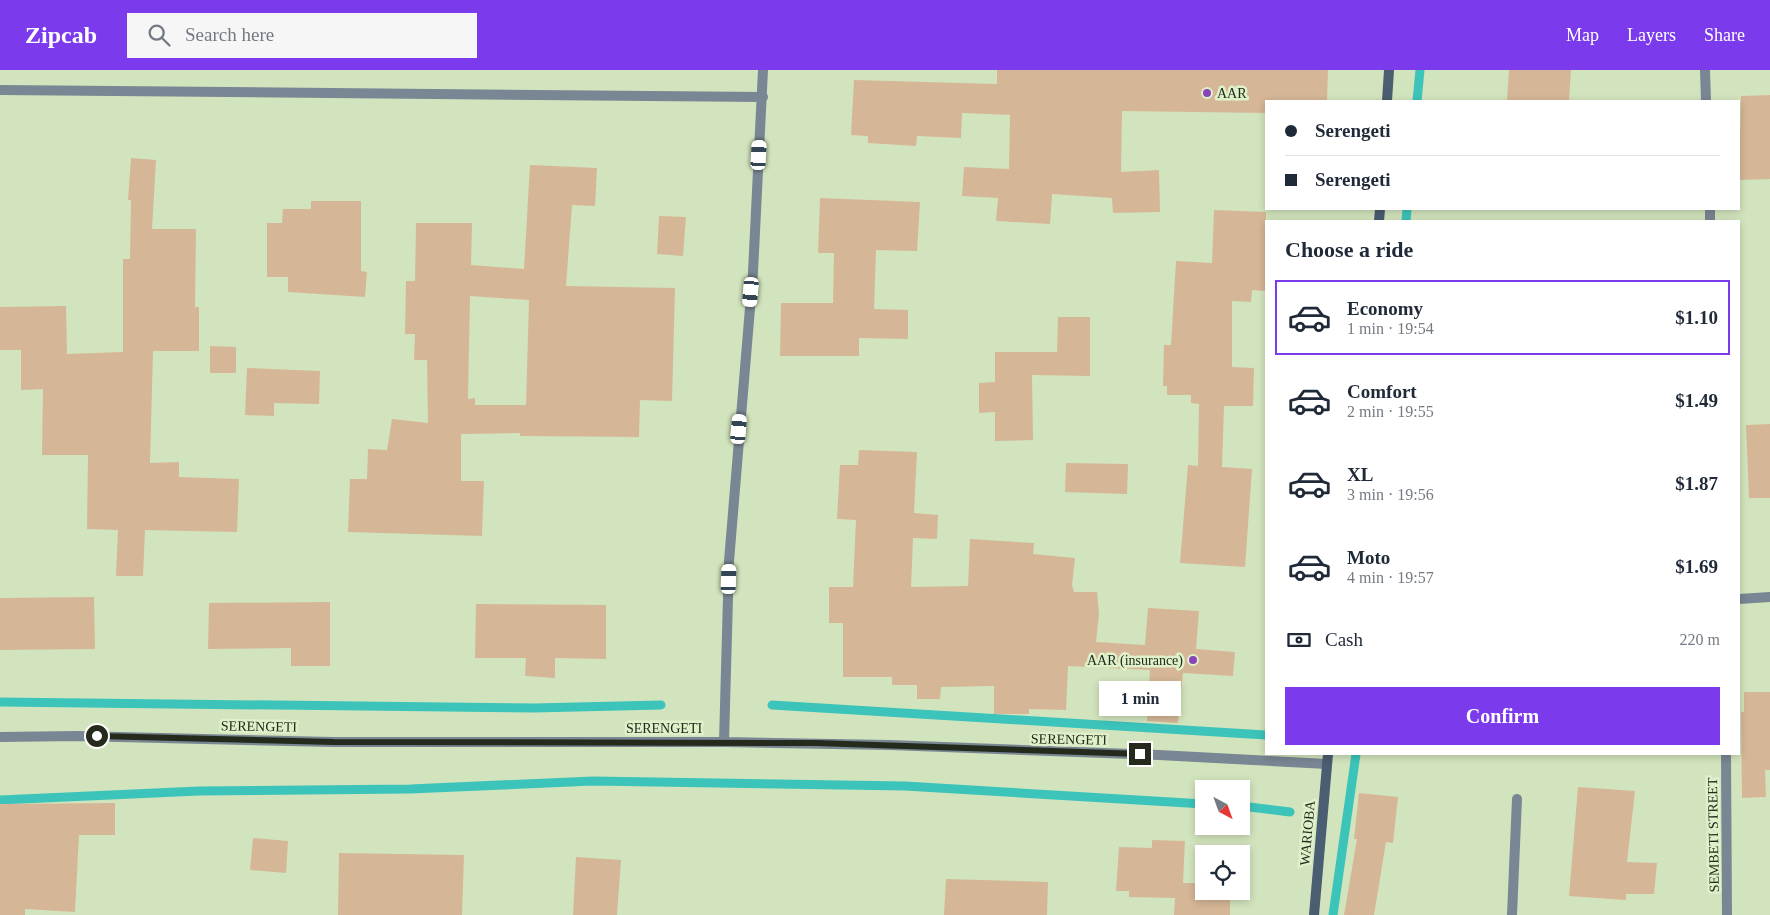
<!DOCTYPE html>
<html lang="en">
<head>
<meta charset="utf-8">
<style>
	:root { --surface:#fff; --page:#f6f6f7; --text:#1f2937; --muted:#747a83; --line:#e0e1e3; --accent:#7c3aed }
	body { margin:0; font-family:Georgia,serif; background:var(--page); color:var(--text); height:100vh; display:flex; flex-direction:column; font-size:19px; white-space:nowrap }
	* { box-sizing:border-box; margin:0 }
	p { font-size:16px; color:var(--muted) }
	.icon { flex:none; width:28px; height:28px; fill:none; stroke:currentColor; stroke-width:2; stroke-linecap:round; stroke-linejoin:round }
	.map { position:relative; flex:1; overflow:hidden }
	.sheet { position:absolute; left:1265px; top:150px; width:475px; height:535px; display:flex; flex-direction:column; background:var(--surface); border-radius:0px; box-shadow:0 2px 8px #0003 }
	.sheet>* { flex:none }
	.guide { position:absolute; left:1265px; top:30px; width:475px; height:110px; border-radius:0px; box-shadow:0 2px 8px #0003; display:grid; align-content:center; height:110px; padding:0 20px; background:var(--surface) }
	.needle { width:32px; rotate:139deg }
	.buttons { position:absolute; left:1195px; top:710px; display:grid; gap:10px }
	.buttons a { display:grid; place-items:center; width:55px; height:55px; border-radius:0px; background:var(--surface); box-shadow:0 2px 8px #0003; font-size:25px }
	.end { position:absolute; width:22px; height:22px; margin:-11px; border:6px solid #242b1c; background:#fff; box-shadow:0 0 0 2px #fff }
	.from { border-radius:50% }
	.bubble { position:absolute; height:35px; border-radius:0px; background:var(--surface); box-shadow:0 2px 8px #0003; font-size:16px; font-weight:800; line-height:35px; text-align:center }
	.car { position:absolute; width:15px; height:30px; margin:-15px -8px; border-radius:6px; box-shadow:0 0 4px 1px #0007; background:linear-gradient(#fff 24%,#345 0 40%,#fff 0 76%,#345 0 86%,#fff 0) }
	.guide b { display:flex; align-items:center; gap:18px; height:48px; font-size:19px }
	.guide b+b { border-top:1px solid var(--line) }
	.guide i { width:12px; height:12px; background:var(--text) }
	ul { padding:0; list-style:none }
	li { display:flex; align-items:center; gap:15px; height:75px; margin:0 10px 8px; padding:0 10px; border:2px solid transparent; border-radius:0px }
	li div { flex:1 }
	li b { display:block; font-size:19px }
	li em { font-style:normal; font-weight:800 }
	li.selected { border-color:var(--accent) }
	li>.icon { width:45px; height:45px; stroke-width:1.5 }
	h2 { padding:0 20px; font-size:22px; line-height:60px }
	.pay { display:flex; align-items:center; gap:12px; height:55px; padding:0 20px; font-size:19px }
	.pay p { margin-inline-start:auto }
	.primary-button { display:flex; gap:10px; margin-top:auto; padding:10px 20px }
	.primary-button a { flex:1; height:58px; border-radius:0px; background:var(--accent); color:#fff; font-size:20px; font-weight:800; line-height:58px; text-align:center }
	header { display:flex; align-items:center; gap:30px; box-sizing:border-box; height:70px; padding:0 25px; background:var(--accent); color:#fff }
	header strong { font-size:24px }
	nav { display:flex; gap:28px; margin-inline-start:auto; font-size:18px }
	.search { width:350px; height:45px; background:var(--page); display:flex; align-items:center; gap:12px; box-sizing:border-box; padding:0 18px; border-radius:0px; color:var(--muted); font-size:19px }
	.map>svg:first-child { display:block }
	.lines { fill:none; stroke-linecap:round; stroke-linejoin:round }
	.stream { stroke:#3cc4ba; stroke-width:9 }
	.building { fill:#d5b797; fill-rule:evenodd }
	.lane { stroke:#798693; stroke-width:10 }
	.street { stroke:#798693; stroke-width:10 }
	.secondary { stroke:#4b5d70; stroke-width:10 }
	.route { stroke:#242b1c; stroke-width:6 }
	.poi-dot { fill:#8845b9; stroke:#dff1ca; stroke-width:2 }
	.labels { text-anchor:middle; stroke-width:5; stroke-linejoin:round; paint-order:stroke }
	.poi-label { font-size:14px; fill:#242b1c; stroke:#dff1ca; text-anchor:start }
	.street-label { font-size:14px; fill:#242b1c; stroke:#dff1ca }
</style>
</head>
<body>
<header>
<strong>Zipcab</strong>
<div class="search"><svg class="icon" aria-label="search" viewBox="0 0 24 24"><circle cx="10" cy="10" r="6"/><path d="M15 15l6 6"/></svg>Search here</div>
<nav><a>Map</a><a>Layers</a><a>Share</a></nav>
</header>
<div class="map">
<svg width="1770" height="845" viewBox="0 0 1770 845">
	<rect width="100%" height="100%" fill="#d2e4bd"/>
	<g class="lines">
		<path class="stream" d="M 1417,31 L 1420,0
			M 1406,151 L 1407,139
			M 0,632 L 534,638 L 661,635
			M 772,635 L 1266,665
			M 0,730 L 199,721 L 410,719 L 593,711 L 905,716 L 1204,734
			M 1241,736 L 1290,742
			M 1333,845 L 1356,684"/>
	</g>
	<path class="building" d="M 997,0 L 1328,0 L 1327,31 L 1266,31 L 1266,43 L 1122,41 L 1121,102 L 1159,100 L 1160,142 L 1113,143 L 1112,128 L 1052,124 L 1050,154 L 996,151 L 998,128 L 962,126 L 964,97 L 1009,99 L 1010,45 L 962,43 L 961,68 L 917,66 L 916,76 L 868,73 L 868,66 L 851,65 L 854,10 L 997,14 Z
		M 1509,0 L 1571,0 L 1569,31 L 1507,31 Z
		M 1770,25 L 1770,109 L 1739,110 L 1741,26 Z
		M 131,88 L 156,90 L 152,159 L 196,159 L 195,237 L 199,237 L 199,281 L 153,281 L 150,393 L 179,392 L 179,407 L 239,409 L 237,462 L 145,460 L 143,506 L 116,506 L 118,460 L 87,459 L 88,385 L 42,385 L 43,319 L 21,320 L 21,280 L 0,280 L 0,237 L 66,236 L 67,284 L 123,282 L 123,189 L 130,189 L 131,130 L 128,130 Z
		M 530,95 L 597,98 L 595,136 L 572,135 L 566,216 L 675,218 L 672,331 L 640,330 L 639,367 L 520,366 L 520,363 L 461,364 L 461,411 L 484,411 L 482,466 L 348,462 L 350,409 L 367,409 L 368,379 L 387,380 L 392,349 L 428,353 L 427,290 L 414,290 L 415,264 L 405,264 L 406,211 L 415,211 L 416,153 L 472,153 L 471,195 L 524,199 ZM 470,226 L 529,230 L 526,335 L 475,335 L 475,328 L 468,329 Z
		M 820,128 L 920,132 L 917,181 L 876,180 L 874,239 L 908,240 L 908,269 L 859,268 L 859,286 L 780,286 L 781,233 L 833,233 L 834,183 L 818,183 Z
		M 311,131 L 361,131 L 361,201 L 367,202 L 365,227 L 288,222 L 288,207 L 267,207 L 267,153 L 282,153 L 283,139 L 311,139 Z
		M 1214,140 L 1266,142 L 1266,221 L 1252,220 L 1251,232 L 1232,231 L 1232,297 L 1254,298 L 1253,336 L 1224,336 L 1222,397 L 1252,399 L 1245,497 L 1180,493 L 1188,395 L 1198,396 L 1199,334 L 1191,333 L 1191,325 L 1167,325 L 1167,316 L 1163,316 L 1164,275 L 1171,275 L 1176,191 L 1212,193 Z
		M 659,146 L 686,147 L 683,186 L 657,184 Z
		M 1058,247 L 1090,247 L 1090,306 L 1032,305 L 1033,370 L 995,371 L 995,342 L 979,343 L 979,313 L 995,312 L 995,282 L 1057,282 Z
		M 210,276 L 236,277 L 236,303 L 210,303 Z
		M 247,298 L 320,301 L 319,334 L 274,333 L 274,346 L 245,345 Z
		M 1770,354 L 1770,428 L 1749,428 L 1746,355 Z
		M 859,380 L 917,382 L 914,443 L 938,445 L 937,469 L 913,468 L 911,517 L 968,516 L 970,469 L 1034,473 L 1033,484 L 1075,488 L 1072,515 L 1074,522 L 1097,522 L 1099,544 L 1096,572 L 1145,575 L 1148,538 L 1199,541 L 1196,579 L 1235,582 L 1233,606 L 1183,603 L 1178,653 L 1147,651 L 1150,600 L 1068,596 L 1066,640 L 1029,639 L 1029,644 L 994,644 L 994,616 L 941,617 L 940,629 L 917,629 L 917,615 L 892,615 L 892,607 L 843,607 L 843,553 L 829,553 L 829,517 L 853,517 L 856,450 L 837,449 L 840,395 L 858,395 Z
		M 1066,393 L 1128,394 L 1127,424 L 1065,422 Z
		M 94,527 L 95,579 L 0,580 L 0,528 Z
		M 330,532 L 330,596 L 291,596 L 291,578 L 208,579 L 209,533 Z
		M 476,534 L 606,535 L 606,589 L 555,588 L 555,608 L 525,606 L 526,588 L 475,588 Z
		M 1744,622 L 1770,622 L 1770,700 L 1765,700 L 1766,727 L 1742,728 L 1741,642 L 1744,642 Z
		M 1578,717 L 1635,721 L 1627,792 L 1657,793 L 1654,824 L 1626,824 L 1626,830 L 1569,826 Z
		M 1359,723 L 1398,727 L 1393,773 L 1386,772 L 1374,845 L 1344,845 L 1357,769 L 1354,769 Z
		M 115,733 L 115,765 L 79,765 L 75,842 L 25,839 L 25,845 L 0,845 L 0,734 Z
		M 253,768 L 288,771 L 286,803 L 250,800 Z
		M 1152,770 L 1185,771 L 1183,813 L 1204,813 L 1204,821 L 1230,821 L 1230,845 L 1174,845 L 1175,828 L 1129,827 L 1129,821 L 1116,821 L 1119,777 L 1152,778 Z
		M 339,783 L 464,785 L 462,845 L 338,845 Z
		M 576,787 L 621,790 L 617,845 L 573,845 Z
		M 946,809 L 1048,812 L 1047,845 L 944,845 Z"/>
	<g class="lines">
		<path class="lane" d="M 1512,845 L 1517,729"/>
		<path class="street" d="M 1705,0 L 1706,31
			M 0,20 L 763,27
			M 1710,139 L 1710,151
			M 1739,529 L 1770,527
			M 0,667 L 77,666 L 334,672 L 724,672 L 890,675 L 1159,685 L 1327,694
			M 724,672 L 729,491 L 753,202 L 763,0
			M 1726,684 L 1727,845"/>
		<path class="secondary" d="M 1387,31 L 1389,0
			M 1379,151 L 1380,139
			M 1314,845 L 1328,684"/>
	</g>
	<g class="lines">
		<path class="route" d="M 97,666 L 334,672 L 816,673 L 1140,684"/>
	</g>
	<g class="poi-dot">
		<circle cx="1207" cy="23" r="5"/>
		<circle cx="1193" cy="590" r="5"/>
	</g>
	<g class="labels">
		<g class="poi-label">
			<text x="1217" y="28">AAR</text>
			<text x="1183" y="595" text-anchor="end">AAR (insurance)</text>
		</g>
		<g class="street-label">
			<text transform="translate(259 656) rotate(1)" y="5">SERENGETI</text>
			<text x="664" y="663">SERENGETI</text>
			<text transform="translate(1069 669) rotate(1)" y="5">SERENGETI</text>
			<text transform="translate(1307 763) rotate(-85)" y="5">WARIOBA</text>
			<text transform="translate(1713 765) rotate(-91)" y="5">SEMBETI STREET</text>
		</g>
	</g>
</svg>
<div class="buttons">
<a><svg class="needle" viewBox="-14 -14 28 28"><path d="M0-13l5 13h-10z" fill="#e53935"/><path d="M0 13l5-13h-10z" fill="#747a83"/></svg></a>
<a><svg class="icon" aria-label="locate" viewBox="0 0 24 24"><circle cx="12" cy="12" r="6"/><path d="M12 2v4M12 18v4M2 12h4M18 12h4"/></svg></a>
</div>
<i class="end from" style="left:97px;top:666px"></i>
<i class="end" style="left:1140px;top:684px"></i>
<div class="bubble" style="left:1099px;top:611px;width:82px">1 min</div>
<i class="car" style="left:759px;top:85px;rotate:3deg"></i>
<i class="car" style="left:751px;top:222px;rotate:185deg"></i>
<i class="car" style="left:739px;top:359px;rotate:5deg"></i>
<i class="car" style="left:729px;top:509px;rotate:2deg"></i>
<div class="guide">
<b><i class="from"></i>Serengeti</b>
<b><i></i>Serengeti</b>
</div>
<section class="sheet">
<h2>Choose a ride</h2>
<ul>
<li class="selected"><svg class="icon" aria-label="car" viewBox="0 0 24 24"><path d="M5 17H2v-5l4-1 3-4h7l3 4 3 1v5h-3M9 17h6M6 11h13"/><circle cx="7" cy="17" r="2"/><circle cx="17" cy="17" r="2"/></svg><div><b>Economy</b><p>1 min · 19:54</p></div><em>$1.10</em></li>
<li><svg class="icon" aria-label="car" viewBox="0 0 24 24"><path d="M5 17H2v-5l4-1 3-4h7l3 4 3 1v5h-3M9 17h6M6 11h13"/><circle cx="7" cy="17" r="2"/><circle cx="17" cy="17" r="2"/></svg><div><b>Comfort</b><p>2 min · 19:55</p></div><em>$1.49</em></li>
<li><svg class="icon" aria-label="car" viewBox="0 0 24 24"><path d="M5 17H2v-5l4-1 3-4h7l3 4 3 1v5h-3M9 17h6M6 11h13"/><circle cx="7" cy="17" r="2"/><circle cx="17" cy="17" r="2"/></svg><div><b>XL</b><p>3 min · 19:56</p></div><em>$1.87</em></li>
<li><svg class="icon" aria-label="car" viewBox="0 0 24 24"><path d="M5 17H2v-5l4-1 3-4h7l3 4 3 1v5h-3M9 17h6M6 11h13"/><circle cx="7" cy="17" r="2"/><circle cx="17" cy="17" r="2"/></svg><div><b>Moto</b><p>4 min · 19:57</p></div><em>$1.69</em></li>
</ul>
<div class="pay"><svg class="icon" aria-label="cash" viewBox="0 0 24 24"><path d="M3 7h18v10H3z"/><circle cx="12" cy="12" r="2"/></svg>Cash<p>220 m</p></div>
<div class="primary-button"><a>Confirm</a></div>
</section>
</div>
</body>
</html>
